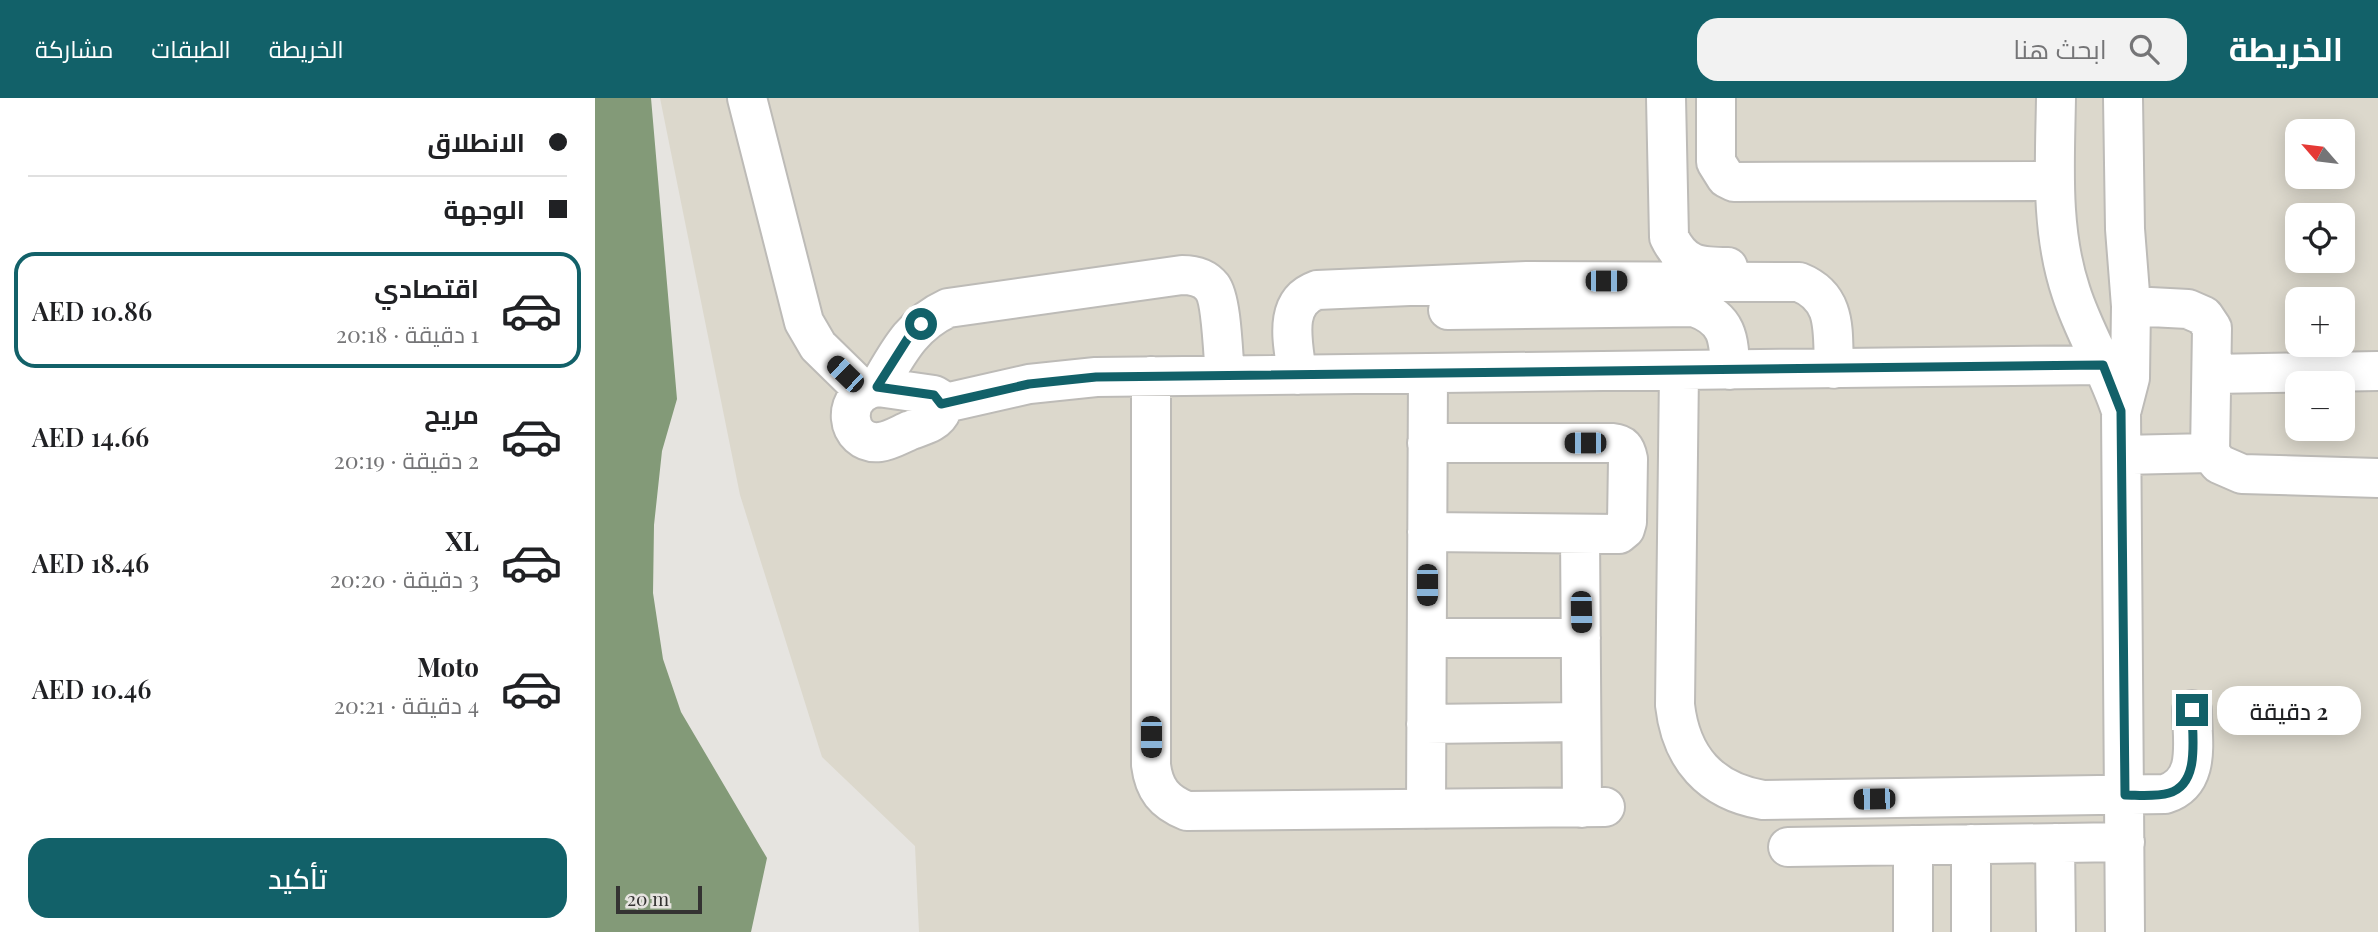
<!DOCTYPE html>
<html lang="ar">
<head>
<meta charset="utf-8">
<style>
	:root { --surface:#fff; --page:#f2f2f2; --text:#202124; --muted:#757577; --line:#e0e0e0; --accent:#126169 }
	body { margin:0; font-family:"Playfair Display",Cairo,serif; background:var(--page); color:var(--text); direction:rtl; height:100vh; display:flex; flex-direction:column; font-size:26px; white-space:nowrap }
	* { box-sizing:border-box; margin:0 }
	p { font-size:23px; color:var(--muted) }
	.icon { flex:none; width:38px; height:38px; fill:none; stroke:currentColor; stroke-width:2; stroke-linecap:round; stroke-linejoin:round }
	.map { position:relative; flex:1; overflow:hidden; direction:ltr }
	.side { display:flex; flex-direction:column; background:var(--surface); width:595px }
	.side>* { flex:none }
	.top-card { display:grid; align-content:center; height:154px; padding:0 28px; background:var(--surface) }
	.needle { width:46px; rotate:298deg }
	.fabs { position:absolute; left:1690px; top:21px; display:grid; gap:14px }
	.fabs a { display:grid; place-items:center; width:70px; height:70px; border-radius:14px; background:var(--surface); box-shadow:0 4px 18px #0003; font-size:35px }
	.scale { position:absolute; left:21px; bottom:18px; width:86px; box-sizing:border-box; padding-left:7px; border:4px solid #343332; border-top:0; font-size:19px; line-height:24px; white-space:nowrap; color:#343332; -webkit-text-stroke:5px #e6e4e0; paint-order:stroke }
	.end { position:absolute; width:32px; height:32px; margin:-16px; border:9px solid #126169; background:#fff; box-shadow:0 0 0 4px #fff }
	.from { border-radius:50% }
	.bubble { position:absolute; height:49px; border-radius:21px; background:var(--surface); box-shadow:0 4px 18px #0003; font-size:23px; font-weight:600; line-height:49px; text-align:center; direction:rtl }
	.car { position:absolute; width:21px; height:42px; margin:-21px -10px; border-radius:9px; box-shadow:0 0 5px 2px #0007; background:linear-gradient(#222 24%,#8ab4d8 0 40%,#222 0 76%,#8ab4d8 0 86%,#222 0) }
	.top-card b { display:flex; align-items:center; gap:24px; height:66px; font-size:26px }
	.top-card b+b { border-top:2px solid var(--line) }
	.top-card i { width:18px; height:18px; background:var(--text) }
	ul { padding:0; list-style:none }
	li { display:flex; align-items:center; gap:21px; height:116px; margin:0 14px 10px; padding:0 14px; border:4px solid transparent; border-radius:21px }
	li div { flex:1 }
	li b { display:block; font-size:26px }
	li em { font-style:normal; font-weight:600 }
	li.current { border-color:var(--accent) }
	li>.icon { width:63px; height:63px; stroke-width:1.5 }
	.button { display:flex; gap:14px; margin-top:auto; padding:14px 28px }
	.button a { flex:1; height:80px; border-radius:21px; background:var(--accent); color:#fff; font-size:28px; font-weight:600; line-height:80px; text-align:center }
	header { display:flex; align-items:center; gap:42px; box-sizing:border-box; height:98px; padding:0 35px; background:var(--accent); color:#fff }
	header strong { font-size:33px }
	nav { display:flex; gap:38px; margin-inline-start:auto; font-size:24px }
	.search { width:490px; height:63px; background:var(--page); display:flex; align-items:center; gap:18px; box-sizing:border-box; padding:0 24px; border-radius:21px; color:var(--muted); font-size:26px }
	main { display:flex; flex:1; min-height:0 }
	.map>svg:first-child { display:block }
	.built { fill:#dcd8cc; fill-rule:evenodd }
	.water { fill:#839a78 }
	.lines { fill:none; stroke-linecap:round; stroke-linejoin:round }
	.minor-casing { stroke:#bdbbb7; stroke-width:42 }
	.minor { stroke:#fff; stroke-width:38 }
	.route { stroke:#126169; stroke-width:9 }
</style>
</head>
<body>
<header>
<strong>الخريطة</strong>
<div class="search"><svg class="icon" aria-label="search" viewBox="0 0 24 24"><circle cx="10" cy="10" r="6"/><path d="M15 15l6 6"/></svg>ابحث هنا</div>
<nav><a>الخريطة</a><a>الطبقات</a><a>مشاركة</a></nav>
</header>
<main>
<div class="map">
<svg width="1783" height="834" viewBox="0 0 1783 834">
	<rect width="100%" height="100%" fill="#e6e4e0"/>
	<path class="built" d="M 65,0 L 1783,0 L 1783,834 L 324,834 L 320,748 L 227,659 L 145,397 ZM 1703,33 L 1748,33 L 1748,79 L 1703,79 ZM 1703,117 L 1748,117 L 1748,163 L 1703,163 ZM 1703,201 L 1748,201 L 1748,247 L 1703,247 ZM 1703,285 L 1748,285 L 1748,331 L 1703,331 Z"/>
	<path class="water" d="M 0,0 L 56,0 L 82,301 L 67,353 L 59,427 L 58,495 L 68,561 L 86,614 L 172,760 L 156,834 L 0,834 Z"/>
	<g class="lines">
		<g class="minor-casing">
			<path id="minor" d="M 152,0 L 209,224 L 223,248 L 269,293
				M 1071,0 L 1074,139 C 1088,168 1104,169 1133,169
				M 1121,0 L 1121,64 L 1131,80 L 1139,84 L 1460,83
				M 1461,0 C 1460,65 1455,131 1476,194 C 1489,235 1513,272 1526,313 L 1530,834
				M 1536,208 L 1593,211 L 1609,218 L 1617,230 L 1615,355 L 1624,366 L 1647,376 L 1783,380
				M 853,212 L 1099,209 C 1133,221 1134,240 1135,272
				M 1084,273 L 1080,607 C 1086,660 1115,693 1168,702 L 1570,696 C 1607,684 1597,643 1597,612
				M 1617,276 L 1783,273
				M 702,277 C 699,247 686,205 722,192 L 932,183 L 1204,184 C 1244,200 1237,235 1239,271
				M 556,278 L 556,667 C 559,691 569,704 592,713 L 1010,709
				M 283,289 C 303,255 316,227 353,210 L 587,177 C 599,177 610,180 617,189 C 627,202 628,259 630,277
				M 283,289 L 339,297 L 344,300 L 347,312 C 342,325 327,328 316,332 C 306,336 295,343 285,344 C 250,348 243,295 283,289 Z
				M 346,306 L 434,286 L 501,279 L 1508,267
				M 1527,311 L 1535,280 L 1536,208 L 1530,131 L 1528,0
				M 1527,357 L 1615,355
				M 832,434 L 1024,436 L 1030,431 L 1032,424 L 1033,361 C 1031,350 1028,346 1017,345 L 832,345
				M 985,436 L 987,710
				M 832,540 L 986,540
				M 831,626 L 986,624
				M 831,711 L 833,275
				M 1460,745 L 1461,834
				M 1376,746 L 1376,834
				M 1318,747 L 1318,834
				M 1193,749 L 1530,744"/>
		</g>
		<use href="#minor" class="minor"/>
	</g>
	<g class="lines">
		<path class="route" d="M 326,226 L 315,237 L 282,289 L 339,297 L 346,306 L 434,286 L 501,279 L 1508,267 L 1526,313 L 1530,697 C 1543,697 1560,699 1574,695 C 1606,686 1597,638 1597,612"/>
	</g>
</svg>
<div class="fabs">
<a><svg class="needle" viewBox="-14 -14 28 28"><path d="M0-13l5 13h-10z" fill="#e53935"/><path d="M0 13l5-13h-10z" fill="#757577"/></svg></a>
<a><svg class="icon" aria-label="locate" viewBox="0 0 24 24"><circle cx="12" cy="12" r="6"/><path d="M12 2v4M12 18v4M2 12h4M18 12h4"/></svg></a>
<a>+</a>
<a>−</a>
</div>
<div class="scale">20 m</div>
<i class="end from" style="left:326px;top:226px"></i>
<i class="end" style="left:1597px;top:612px"></i>
<div class="bubble" style="left:1622px;top:588px;width:144px">2 دقيقة</div>
<i class="car" style="left:1011px;top:183px;rotate:90deg"></i>
<i class="car" style="left:250px;top:276px;rotate:314deg"></i>
<i class="car" style="left:990px;top:345px;rotate:270deg"></i>
<i class="car" style="left:832px;top:487px;rotate:180deg"></i>
<i class="car" style="left:986px;top:514px;rotate:179deg"></i>
<i class="car" style="left:556px;top:639px;rotate:180deg"></i>
<i class="car" style="left:1279px;top:701px;rotate:269deg"></i>
</div>
<section class="side">
<div class="top-card">
<b><i class="from"></i>الانطلاق</b>
<b><i></i>الوجهة</b>
</div>
<ul>
<li class="current"><svg class="icon" aria-label="car" viewBox="0 0 24 24"><path d="M5 17H2v-5l4-1 3-4h7l3 4 3 1v5h-3M9 17h6M6 11h13"/><circle cx="7" cy="17" r="2"/><circle cx="17" cy="17" r="2"/></svg><div><b>اقتصادي</b><p>1 دقيقة · 20:18</p></div><em>AED 10.86</em></li>
<li><svg class="icon" aria-label="car" viewBox="0 0 24 24"><path d="M5 17H2v-5l4-1 3-4h7l3 4 3 1v5h-3M9 17h6M6 11h13"/><circle cx="7" cy="17" r="2"/><circle cx="17" cy="17" r="2"/></svg><div><b>مريح</b><p>2 دقيقة · 20:19</p></div><em>AED 14.66</em></li>
<li><svg class="icon" aria-label="car" viewBox="0 0 24 24"><path d="M5 17H2v-5l4-1 3-4h7l3 4 3 1v5h-3M9 17h6M6 11h13"/><circle cx="7" cy="17" r="2"/><circle cx="17" cy="17" r="2"/></svg><div><b>XL</b><p>3 دقيقة · 20:20</p></div><em>AED 18.46</em></li>
<li><svg class="icon" aria-label="car" viewBox="0 0 24 24"><path d="M5 17H2v-5l4-1 3-4h7l3 4 3 1v5h-3M9 17h6M6 11h13"/><circle cx="7" cy="17" r="2"/><circle cx="17" cy="17" r="2"/></svg><div><b>Moto</b><p>4 دقيقة · 20:21</p></div><em>AED 10.46</em></li>
</ul>
<div class="button"><a>تأكيد</a></div>
</section>
</main>
</body>
</html>
